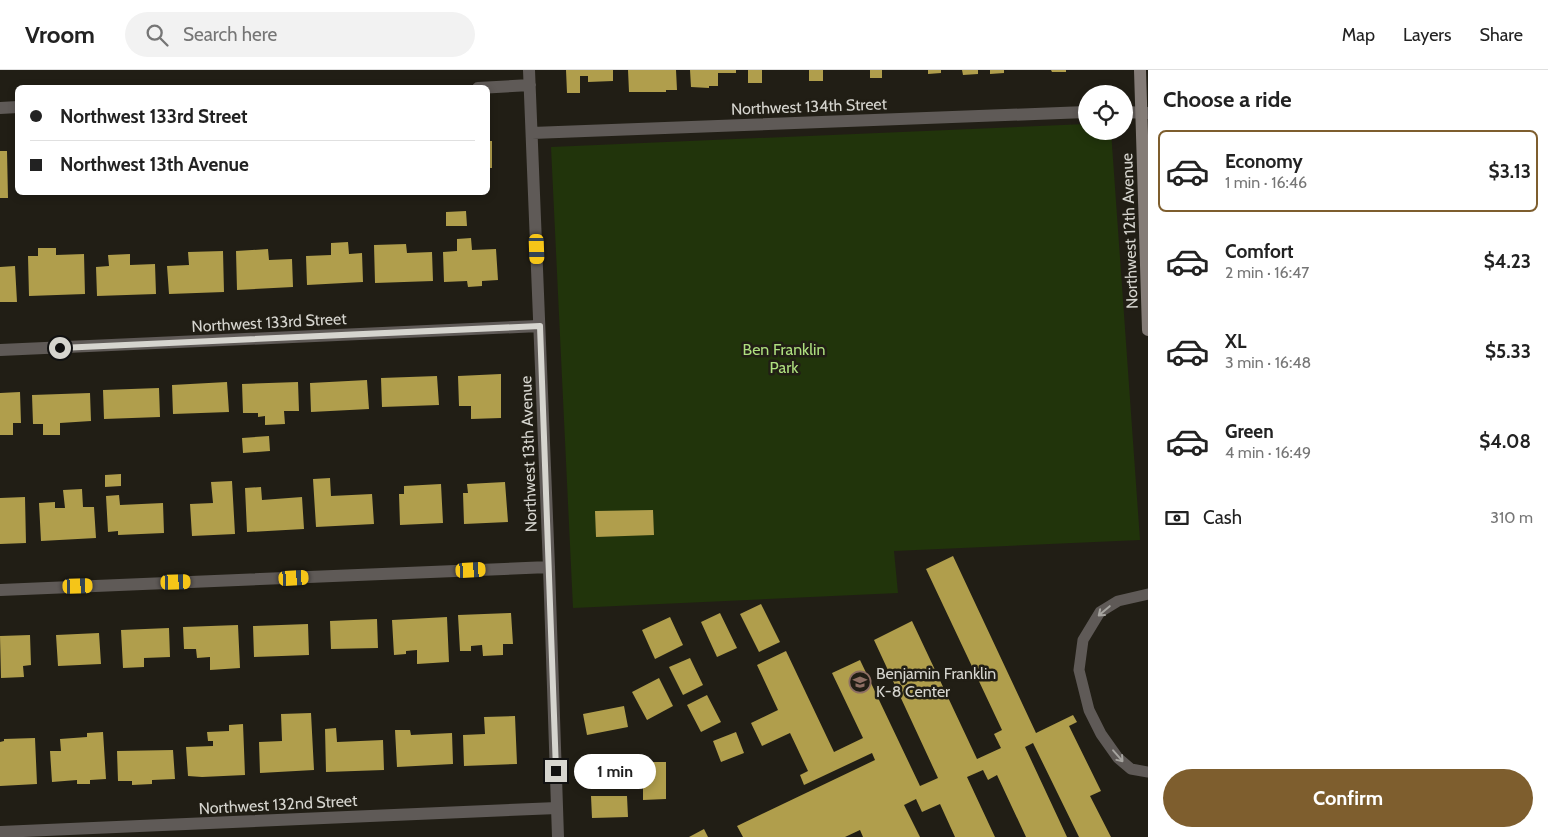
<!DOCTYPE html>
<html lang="en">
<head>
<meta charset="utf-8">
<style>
	:root { --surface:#fff; --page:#f2f2f2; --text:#222; --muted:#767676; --line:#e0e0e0; --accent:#7e5e2e }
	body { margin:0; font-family:Cabin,sans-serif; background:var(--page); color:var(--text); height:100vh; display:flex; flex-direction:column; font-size:19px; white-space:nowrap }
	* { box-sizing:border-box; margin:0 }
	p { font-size:16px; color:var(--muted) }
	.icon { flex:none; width:28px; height:28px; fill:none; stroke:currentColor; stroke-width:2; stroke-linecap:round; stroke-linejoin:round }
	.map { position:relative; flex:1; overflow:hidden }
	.drawer { display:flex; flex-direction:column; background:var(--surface); width:400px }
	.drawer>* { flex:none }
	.guide { position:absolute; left:15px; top:15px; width:475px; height:110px; border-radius:8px; box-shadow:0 2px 8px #0003; display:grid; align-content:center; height:110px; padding:0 15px; background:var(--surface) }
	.buttons { position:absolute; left:1078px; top:15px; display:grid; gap:10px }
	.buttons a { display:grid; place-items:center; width:55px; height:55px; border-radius:50%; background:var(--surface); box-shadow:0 2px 8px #0003; font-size:25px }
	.end { position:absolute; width:22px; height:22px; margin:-11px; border:6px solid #d6d5cf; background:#111; box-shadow:0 0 0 2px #111 }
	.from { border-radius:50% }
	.bubble { position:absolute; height:35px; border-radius:18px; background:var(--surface); box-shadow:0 2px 8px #0003; font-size:16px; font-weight:800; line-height:35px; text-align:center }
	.car { position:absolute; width:15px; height:30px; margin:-15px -8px; border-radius:6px; box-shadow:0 0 4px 1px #0007; background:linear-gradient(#f5c518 24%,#345 0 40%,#f5c518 0 76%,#345 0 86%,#f5c518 0) }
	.guide b { display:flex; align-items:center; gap:18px; height:48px; font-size:19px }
	.guide b+b { border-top:1px solid var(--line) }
	.guide i { width:12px; height:12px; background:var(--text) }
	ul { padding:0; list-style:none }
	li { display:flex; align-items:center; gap:15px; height:82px; margin:0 10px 8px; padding:0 5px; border:2px solid transparent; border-radius:8px }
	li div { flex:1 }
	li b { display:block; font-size:19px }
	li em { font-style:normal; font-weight:800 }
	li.selected { border-color:var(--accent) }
	li>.icon { width:45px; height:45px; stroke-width:1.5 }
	h2 { padding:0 15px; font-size:22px; line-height:60px }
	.pay { display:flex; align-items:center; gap:12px; height:55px; padding:0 15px; font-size:19px }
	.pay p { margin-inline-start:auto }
	.primary-button { display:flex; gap:10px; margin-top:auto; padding:10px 15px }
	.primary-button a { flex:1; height:58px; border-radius:30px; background:var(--accent); color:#fff; font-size:20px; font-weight:800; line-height:58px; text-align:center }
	header { display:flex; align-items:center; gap:30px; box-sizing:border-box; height:70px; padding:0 25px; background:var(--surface); border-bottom:1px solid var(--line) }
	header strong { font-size:24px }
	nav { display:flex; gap:28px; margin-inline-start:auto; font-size:18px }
	.search { width:350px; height:45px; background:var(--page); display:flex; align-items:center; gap:12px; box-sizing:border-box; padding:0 18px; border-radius:28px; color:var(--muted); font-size:19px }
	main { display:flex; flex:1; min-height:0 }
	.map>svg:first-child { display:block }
	.green { fill:#21340b }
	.building { fill:#b09e4c }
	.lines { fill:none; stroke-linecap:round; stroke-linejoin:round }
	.lane { stroke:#5f5a57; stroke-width:11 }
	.street { stroke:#5f5a57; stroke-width:12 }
	.secondary { stroke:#847c77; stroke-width:12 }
	.oneway { stroke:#a6a49f }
	.route { stroke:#d6d5cf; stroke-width:6 }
	.labels { text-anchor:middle; stroke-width:5; stroke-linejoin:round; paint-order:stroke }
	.street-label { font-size:16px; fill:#d6d5cf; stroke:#211e15 }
	.park-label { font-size:16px; fill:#aedf7f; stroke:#211e15 }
	.poi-label { font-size:16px; fill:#d6d5cf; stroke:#211e15; text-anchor:start }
</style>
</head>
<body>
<header>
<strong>Vroom</strong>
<div class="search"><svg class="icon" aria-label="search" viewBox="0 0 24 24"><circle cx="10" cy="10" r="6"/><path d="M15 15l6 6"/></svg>Search here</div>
<nav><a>Map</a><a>Layers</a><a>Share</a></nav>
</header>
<main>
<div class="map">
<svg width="1148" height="767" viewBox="0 0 1148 767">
	<rect width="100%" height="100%" fill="#211e15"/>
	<path class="green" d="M 1086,54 L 1086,61 L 1111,61 L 1140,470 L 894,481 L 898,523 L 573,538 L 551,77 Z"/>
	<path class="building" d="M 566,0 L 613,0 L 613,11 L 588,12 L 588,6 L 580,6 L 580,23 L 567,23 Z
		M 628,0 L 676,0 L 677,20 L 666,20 L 666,22 L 629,22 Z
		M 690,0 L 736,0 L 736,3 L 718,3 L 718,16 L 709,16 L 709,18 L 691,17 Z
		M 748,0 L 762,0 L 762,13 L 748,13 Z
		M 809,0 L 823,0 L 823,11 L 809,11 Z
		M 870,0 L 882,0 L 882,8 L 870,8 Z
		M 928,0 L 941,0 L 941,3 L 928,4 Z
		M 962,0 L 978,0 L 978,4 L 963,5 Z
		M 990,0 L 1004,0 L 1004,3 L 990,4 Z
		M 1051,0 L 1066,0 L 1066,2 L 1052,2 Z
		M 488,71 L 492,71 L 492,98 L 488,98 Z
		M 0,81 L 7,81 L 8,128 L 0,128 Z
		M 466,141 L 467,156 L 446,156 L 446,142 Z
		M 471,168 L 472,180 L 496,179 L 498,210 L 482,211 L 482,216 L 468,217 L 467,211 L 444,212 L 443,182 L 457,181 L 457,169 Z
		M 348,172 L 349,184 L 362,183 L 363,212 L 307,215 L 306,186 L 331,185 L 331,173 Z
		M 406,174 L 407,183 L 432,182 L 433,211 L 375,213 L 374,175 Z
		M 38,178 L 56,178 L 56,185 L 84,184 L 85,224 L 29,226 L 28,186 L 38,186 Z
		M 268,179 L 269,190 L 292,189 L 293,217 L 237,220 L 236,181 Z
		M 223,181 L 224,222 L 169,224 L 167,196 L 189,195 L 188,182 Z
		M 130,184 L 130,195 L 155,194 L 156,224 L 97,226 L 96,197 L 109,196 L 108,185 Z
		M 15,196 L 17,232 L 0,232 L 0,197 Z
		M 501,304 L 501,348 L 471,349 L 471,336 L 459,336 L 458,306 Z
		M 437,306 L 439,335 L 382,337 L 381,308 Z
		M 367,310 L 369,339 L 311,342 L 310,313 Z
		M 227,312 L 229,342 L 173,344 L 172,315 Z
		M 298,312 L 299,341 L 284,341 L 285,354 L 265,355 L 265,346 L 258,347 L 258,343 L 243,343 L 242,314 Z
		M 159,318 L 160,347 L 104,349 L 103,320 Z
		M 20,322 L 21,353 L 13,353 L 13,365 L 0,365 L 0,323 Z
		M 90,323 L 91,351 L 60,353 L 60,365 L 43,365 L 43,354 L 33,354 L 32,325 Z
		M 269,366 L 270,381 L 243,383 L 242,368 Z
		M 121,404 L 121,416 L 105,417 L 105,405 Z
		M 330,408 L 331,426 L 372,424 L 374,454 L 316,457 L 313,409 Z
		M 232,411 L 235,464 L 192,466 L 190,434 L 213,433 L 211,412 Z
		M 505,412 L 508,452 L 464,454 L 463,423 L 468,423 L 467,414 Z
		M 441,414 L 443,453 L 400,455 L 399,424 L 404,424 L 404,416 Z
		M 261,417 L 262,430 L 302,427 L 304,459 L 247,462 L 245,418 Z
		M 82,419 L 83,437 L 94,437 L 96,468 L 41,471 L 39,433 L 55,432 L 55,438 L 65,438 L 63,420 Z
		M 119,425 L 120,435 L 163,433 L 164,463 L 118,465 L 118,461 L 108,462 L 106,426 Z
		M 25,427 L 26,473 L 0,474 L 0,428 Z
		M 653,440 L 654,465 L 596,467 L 595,441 Z
		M 953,486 L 1036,663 L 1073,645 L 1077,652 L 1069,656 L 1101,721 L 1090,726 L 1111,767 L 1079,767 L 1033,673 L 1025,677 L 1067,767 L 1026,767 L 997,705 L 988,710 L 983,700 L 967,707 L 995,767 L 955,767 L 940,734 L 922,742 L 916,729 L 904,735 L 920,767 L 863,767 L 860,760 L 845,767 L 743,767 L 737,756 L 875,690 L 872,683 L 804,715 L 800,705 L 808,701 L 790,663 L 762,676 L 751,653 L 778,640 L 757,595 L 786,581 L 834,682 L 863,668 L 832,603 L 860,590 L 920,716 L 938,708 L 874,570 L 912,551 L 977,689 L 1001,678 L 994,664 L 1002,660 L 926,499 Z
		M 761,534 L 780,572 L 759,582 L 740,544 Z
		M 511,543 L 513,574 L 503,574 L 503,585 L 483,586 L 482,575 L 471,576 L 471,581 L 460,581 L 458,545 Z
		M 720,543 L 737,578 L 717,587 L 701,552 Z
		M 447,547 L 449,592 L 417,594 L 417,580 L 406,581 L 406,584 L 394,585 L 392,550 Z
		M 670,547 L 683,575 L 655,589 L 642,560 Z
		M 377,549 L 378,578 L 331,579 L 330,551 Z
		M 308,554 L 309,585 L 254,587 L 253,556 Z
		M 238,555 L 240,598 L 210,600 L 210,587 L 197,588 L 196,579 L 184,579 L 183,557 Z
		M 169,558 L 170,587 L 144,588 L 144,597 L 123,598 L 121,560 Z
		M 99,563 L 101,594 L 58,596 L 56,565 Z
		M 30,565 L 31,595 L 23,596 L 24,607 L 1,608 L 0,566 Z
		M 690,588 L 703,615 L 683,625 L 669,597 Z
		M 659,608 L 673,636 L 647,650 L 632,622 Z
		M 707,625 L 721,652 L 701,662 L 687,635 Z
		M 624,636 L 628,657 L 587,665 L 583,644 Z
		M 311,643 L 314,700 L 260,703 L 259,672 L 282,671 L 281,644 Z
		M 515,646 L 517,694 L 464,696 L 463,665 L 485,664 L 484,647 Z
		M 243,654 L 245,705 L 202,707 L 188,706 L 186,677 L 213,676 L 213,671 L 208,671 L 207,662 L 229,661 L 229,655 Z
		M 336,658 L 337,672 L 383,670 L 384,700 L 326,702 L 325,659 Z
		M 395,660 L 410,660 L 411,665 L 452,663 L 453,694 L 397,697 Z
		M 103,662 L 106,709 L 90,710 L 90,714 L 77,714 L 77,710 L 52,712 L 50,681 L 61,681 L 60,669 L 87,667 L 87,663 Z
		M 736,662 L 744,683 L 721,692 L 713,671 Z
		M 35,668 L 37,714 L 0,716 L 0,672 L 4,671 L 4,669 Z
		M 173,680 L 175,709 L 152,710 L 152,714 L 132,715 L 132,711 L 118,711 L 117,681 Z
		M 626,691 L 627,712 L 590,714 L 589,692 Z
		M 643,692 L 666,692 L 666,729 L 643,730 Z
		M 591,726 L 627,726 L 628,747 L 592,748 Z
		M 704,759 L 708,767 L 689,767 Z"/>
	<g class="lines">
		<path class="lane" d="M 1148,524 L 1118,531 L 1100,542 L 1083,570 L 1079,600 L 1089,640 L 1101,664 L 1118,688 L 1131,699 L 1148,702"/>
		<path class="street" d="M 529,0 L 549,497 L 558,767
			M 478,18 L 530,15
			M 0,38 L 18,37
			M 1124,42 L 1148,43
			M 532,63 L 1086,42
			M 0,280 L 539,256
			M 0,520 L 549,497
			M 0,762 L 557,738"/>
		<path class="secondary" d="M 1140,0 L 1148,260"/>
	</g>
	<defs><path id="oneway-shaft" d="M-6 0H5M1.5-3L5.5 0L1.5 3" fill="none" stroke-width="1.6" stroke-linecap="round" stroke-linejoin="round" transform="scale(1.25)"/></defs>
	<g class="oneway">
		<use href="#oneway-shaft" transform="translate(1104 541) rotate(140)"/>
		<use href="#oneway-shaft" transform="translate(1118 686) rotate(49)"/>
	</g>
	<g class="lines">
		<path class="route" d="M 60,278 L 540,256 L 556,701"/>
	</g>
	<defs>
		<g id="school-ring" transform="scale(1.125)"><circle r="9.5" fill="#211e15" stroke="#8d6e63" stroke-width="1.5"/><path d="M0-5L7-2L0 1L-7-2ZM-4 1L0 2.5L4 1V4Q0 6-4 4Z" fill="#8d6e63"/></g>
	</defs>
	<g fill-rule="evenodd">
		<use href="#school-ring" x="860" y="612"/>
	</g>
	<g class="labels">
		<g class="street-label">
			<text transform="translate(809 36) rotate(-2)" y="6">Northwest 134th Street</text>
			<text transform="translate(1129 161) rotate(-92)" y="6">Northwest 12th Avenue</text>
			<text transform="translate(269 252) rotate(-3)" y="6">Northwest 133rd Street</text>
			<text transform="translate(528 384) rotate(-92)" y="6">Northwest 13th Avenue</text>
			<text transform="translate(278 734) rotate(-3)" y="6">Northwest 132nd Street</text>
		</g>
		<g class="park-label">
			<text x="784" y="285">Ben Franklin<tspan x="784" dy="18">Park</tspan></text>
		</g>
		<g class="poi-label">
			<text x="876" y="609">Benjamin Franklin<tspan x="876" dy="18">K-8 Center</tspan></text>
		</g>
	</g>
</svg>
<div class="buttons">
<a><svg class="icon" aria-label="locate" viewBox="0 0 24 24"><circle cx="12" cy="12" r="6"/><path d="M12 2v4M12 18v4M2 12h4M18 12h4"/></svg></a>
</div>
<i class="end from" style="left:60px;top:278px"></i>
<i class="end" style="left:556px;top:701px"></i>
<div class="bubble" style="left:574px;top:684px;width:82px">1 min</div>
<i class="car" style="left:537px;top:179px;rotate:178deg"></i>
<i class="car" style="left:471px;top:500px;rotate:87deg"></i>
<i class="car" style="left:294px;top:508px;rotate:87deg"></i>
<i class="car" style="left:176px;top:512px;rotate:88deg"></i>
<i class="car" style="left:78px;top:516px;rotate:88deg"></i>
<div class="guide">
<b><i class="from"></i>Northwest 133rd Street</b>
<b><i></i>Northwest 13th Avenue</b>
</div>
</div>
<section class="drawer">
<h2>Choose a ride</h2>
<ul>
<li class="selected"><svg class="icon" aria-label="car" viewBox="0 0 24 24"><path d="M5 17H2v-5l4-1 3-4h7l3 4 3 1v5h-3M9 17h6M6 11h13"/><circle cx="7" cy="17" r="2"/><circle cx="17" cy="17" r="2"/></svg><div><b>Economy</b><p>1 min · 16:46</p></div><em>$3.13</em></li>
<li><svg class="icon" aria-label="car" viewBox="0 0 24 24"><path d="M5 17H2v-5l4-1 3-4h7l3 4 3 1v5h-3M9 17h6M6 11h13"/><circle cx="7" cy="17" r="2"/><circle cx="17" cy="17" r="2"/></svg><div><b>Comfort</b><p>2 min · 16:47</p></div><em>$4.23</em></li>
<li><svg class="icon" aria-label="car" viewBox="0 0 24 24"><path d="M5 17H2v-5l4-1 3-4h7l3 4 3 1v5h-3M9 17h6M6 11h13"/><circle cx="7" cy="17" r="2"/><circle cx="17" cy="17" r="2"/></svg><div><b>XL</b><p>3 min · 16:48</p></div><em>$5.33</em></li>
<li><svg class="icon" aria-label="car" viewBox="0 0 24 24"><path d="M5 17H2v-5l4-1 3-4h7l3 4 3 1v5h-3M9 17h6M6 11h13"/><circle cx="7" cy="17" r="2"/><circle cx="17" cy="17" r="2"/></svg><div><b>Green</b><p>4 min · 16:49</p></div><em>$4.08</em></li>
</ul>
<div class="pay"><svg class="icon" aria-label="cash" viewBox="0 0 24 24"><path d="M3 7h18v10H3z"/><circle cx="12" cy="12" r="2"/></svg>Cash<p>310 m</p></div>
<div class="primary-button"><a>Confirm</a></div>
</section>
</main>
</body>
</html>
